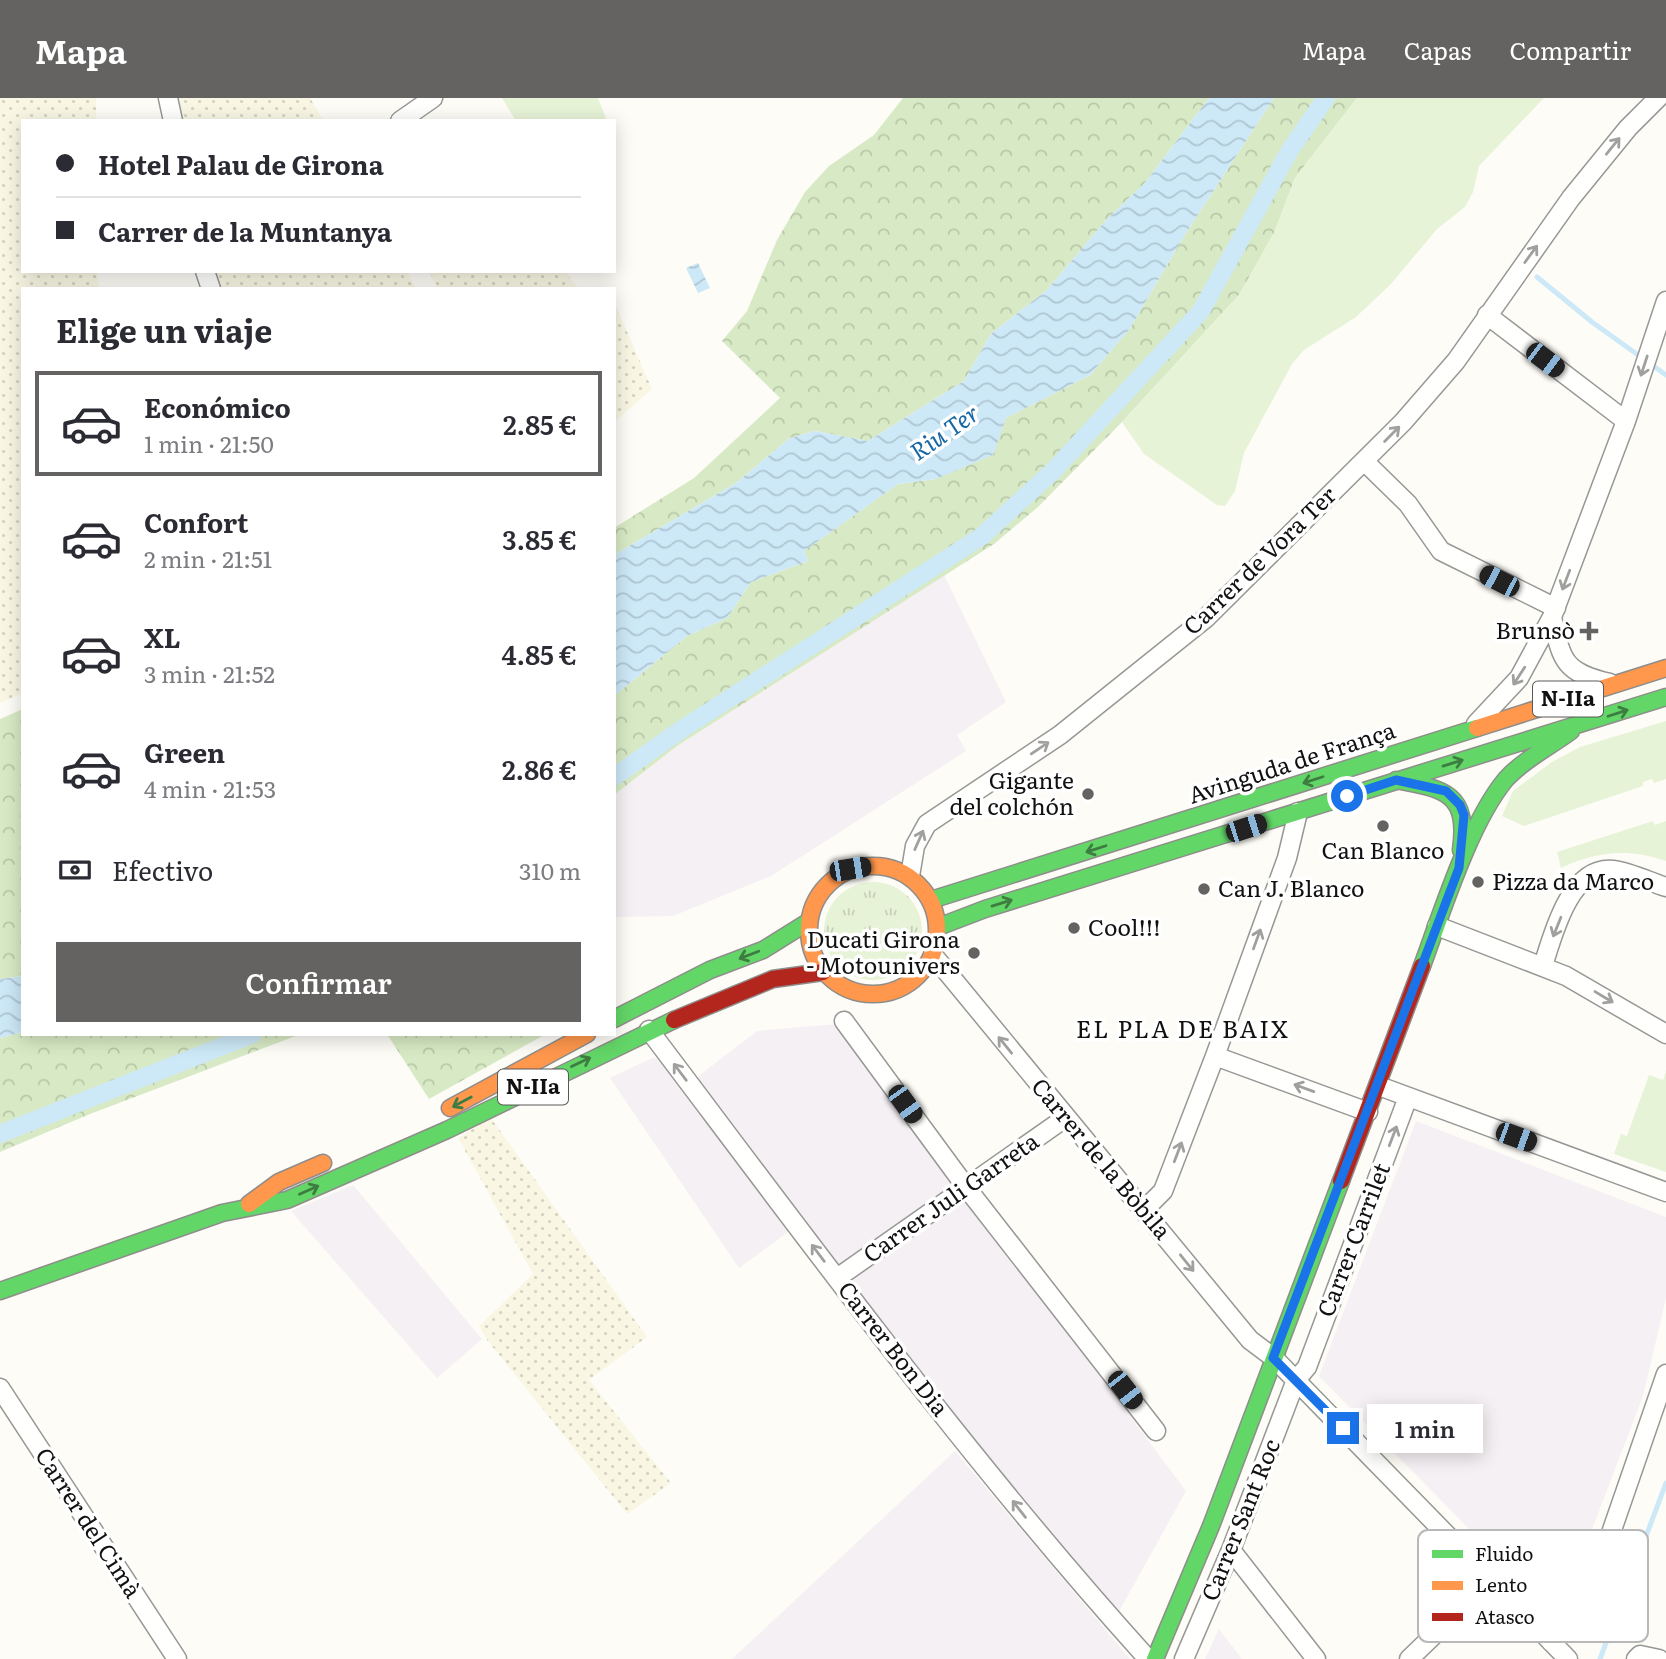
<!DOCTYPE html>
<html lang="es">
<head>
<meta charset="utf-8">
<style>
	:root { --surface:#fff; --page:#f2f2f3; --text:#2b2b33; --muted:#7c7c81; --line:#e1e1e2; --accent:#646362 }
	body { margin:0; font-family:Literata,serif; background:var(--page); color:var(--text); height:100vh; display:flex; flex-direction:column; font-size:26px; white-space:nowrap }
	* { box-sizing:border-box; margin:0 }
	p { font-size:23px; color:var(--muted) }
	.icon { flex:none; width:38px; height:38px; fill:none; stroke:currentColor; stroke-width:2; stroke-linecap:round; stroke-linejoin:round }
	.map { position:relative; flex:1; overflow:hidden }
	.side { position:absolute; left:21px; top:189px; width:595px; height:749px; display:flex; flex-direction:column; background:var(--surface); border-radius:0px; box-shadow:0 4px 18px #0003 }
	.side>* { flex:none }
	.banner { position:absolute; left:21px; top:21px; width:595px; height:154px; border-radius:0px; box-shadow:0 4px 18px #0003; display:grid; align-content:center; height:154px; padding:0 35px; background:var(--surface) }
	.end { position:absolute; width:32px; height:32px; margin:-16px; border:9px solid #1a73e8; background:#fff; box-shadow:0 0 0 4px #fff }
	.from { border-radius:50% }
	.bubble { position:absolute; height:49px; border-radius:0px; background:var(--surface); box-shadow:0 4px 18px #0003; font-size:23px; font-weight:600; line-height:49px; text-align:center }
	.car { position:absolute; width:21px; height:42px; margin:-21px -10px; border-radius:9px; box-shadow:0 0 5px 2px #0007; background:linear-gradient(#222 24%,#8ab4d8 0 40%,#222 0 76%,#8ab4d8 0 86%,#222 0) }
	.banner b { display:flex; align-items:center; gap:24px; height:66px; font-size:26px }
	.banner b+b { border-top:2px solid var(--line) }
	.banner i { width:18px; height:18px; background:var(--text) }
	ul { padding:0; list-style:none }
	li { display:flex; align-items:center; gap:21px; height:105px; margin:0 14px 10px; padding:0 21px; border:4px solid transparent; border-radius:0px }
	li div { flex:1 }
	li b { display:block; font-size:26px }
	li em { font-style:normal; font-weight:600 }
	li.current { border-color:var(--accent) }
	li>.icon { width:63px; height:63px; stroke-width:1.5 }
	h2 { padding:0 35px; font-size:32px; line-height:84px }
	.pay { display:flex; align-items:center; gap:18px; height:77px; padding:0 35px; font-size:26px }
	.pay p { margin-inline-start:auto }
	.button { display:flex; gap:14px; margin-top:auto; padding:14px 35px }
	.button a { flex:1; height:80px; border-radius:0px; background:var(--accent); color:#fff; font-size:28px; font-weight:600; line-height:80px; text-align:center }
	header { display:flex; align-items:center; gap:42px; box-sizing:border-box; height:98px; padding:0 35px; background:var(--accent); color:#fff }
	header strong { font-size:33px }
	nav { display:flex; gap:38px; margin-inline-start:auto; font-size:24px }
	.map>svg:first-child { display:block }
	.industrial { fill:#f5f0f3 }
	.farmland { fill:url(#farmland-dots) }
	.grass { fill:url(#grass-tufts) }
	.forest { fill:url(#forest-crowns) }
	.park { fill:#e7f3d7 }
	.water { fill:url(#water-waves) }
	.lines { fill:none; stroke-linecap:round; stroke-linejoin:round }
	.stream { stroke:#cde8f7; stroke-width:5 }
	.canal { stroke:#cde8f7; stroke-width:18 }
	.street-casing { stroke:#979795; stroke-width:21 }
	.fast-casing { stroke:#8e8d8b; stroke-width:19 }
	.slow-casing { stroke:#8e8d8b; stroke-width:19 }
	.jam-casing { stroke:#8e8d8b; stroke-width:19 }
	.street { stroke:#fffffe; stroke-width:18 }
	.fast { stroke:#63d668; stroke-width:16 }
	.slow { stroke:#ff974d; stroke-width:16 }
	.jam { stroke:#b3261e; stroke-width:16 }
	.oneway { stroke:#a0a09f }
	.oneway2 { stroke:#3e7d41 }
	.route { stroke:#1a73e8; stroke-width:9 }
	.poi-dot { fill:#646362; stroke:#fff; stroke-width:2.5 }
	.labels { text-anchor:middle; stroke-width:7; stroke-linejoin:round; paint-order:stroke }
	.shield { fill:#fff; stroke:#585858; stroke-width:2 }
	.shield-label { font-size:21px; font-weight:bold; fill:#111 }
	.street-label { font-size:23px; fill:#111; stroke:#fff }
	.poi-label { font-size:23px; fill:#111; stroke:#fff; text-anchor:end }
	.water-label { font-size:24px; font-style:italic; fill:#1768a6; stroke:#fff }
	.neighbourhood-label { font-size:24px; letter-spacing:2px; fill:#111; stroke:#fff }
	.key { fill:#fff; stroke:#b8b8b8; stroke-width:2 }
	.key-label { font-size:19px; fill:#111 }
</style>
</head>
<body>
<header>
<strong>Mapa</strong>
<nav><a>Mapa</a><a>Capas</a><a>Compartir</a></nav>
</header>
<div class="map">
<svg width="1666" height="1561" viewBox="0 0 1666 1561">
	<defs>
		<pattern id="farmland-dots" width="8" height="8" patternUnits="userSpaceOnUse" patternTransform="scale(1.75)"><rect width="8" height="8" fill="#f9f7e4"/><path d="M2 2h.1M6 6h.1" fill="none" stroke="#d4d3c3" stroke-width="1.8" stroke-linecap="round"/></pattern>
		<pattern id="grass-tufts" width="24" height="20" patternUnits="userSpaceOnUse" patternTransform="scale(1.75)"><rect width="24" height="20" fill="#e7f3d7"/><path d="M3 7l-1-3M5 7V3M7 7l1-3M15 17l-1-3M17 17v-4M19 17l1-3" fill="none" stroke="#c5cfb8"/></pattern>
		<pattern id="forest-crowns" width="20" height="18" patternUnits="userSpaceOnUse" patternTransform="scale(1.75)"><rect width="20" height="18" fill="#d8eac5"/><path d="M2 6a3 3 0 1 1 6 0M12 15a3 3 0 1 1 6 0" fill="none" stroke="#b8c8a8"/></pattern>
		<pattern id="water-waves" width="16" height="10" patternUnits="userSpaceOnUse" patternTransform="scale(1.75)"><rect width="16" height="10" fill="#cde8f7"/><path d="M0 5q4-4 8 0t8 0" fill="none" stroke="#afc6d3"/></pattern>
	</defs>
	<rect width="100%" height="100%" fill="#fdfcf7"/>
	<path class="industrial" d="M 944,477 L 1006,604 L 957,637 L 966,653 L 771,778 L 673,818 L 614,819 L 614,697 L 677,648 Z
		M 837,926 L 1186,1393 L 1117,1517 L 1062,1458 L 857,1195 L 696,980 L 757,933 Z
		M 652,960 L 661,960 L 788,1134 L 739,1170 L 610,980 Z
		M 1416,1023 L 1666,1119 L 1666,1200 L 1643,1298 L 1570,1489 L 1557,1500 L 1535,1498 L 1319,1278 Z
		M 353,1087 L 482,1241 L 437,1280 L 291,1113 Z
		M 955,1353 L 1130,1561 L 732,1561 Z
		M 1219,1531 L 1242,1561 L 1205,1561 Z"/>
	<path class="farmland" d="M 0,0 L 96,0 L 96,23 L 23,23 L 23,173 L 97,173 L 99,191 L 23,191 L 23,595 L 0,605 Z
		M 175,0 L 310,0 L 324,23 L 180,23 Z
		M 213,173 L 407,173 L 416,191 L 217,191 Z
		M 429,173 L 565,173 L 579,191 L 438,191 Z
		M 614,204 L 652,291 L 614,324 Z
		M 491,1020 L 647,1239 L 589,1282 L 671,1385 L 627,1416 L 487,1242 L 479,1228 L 533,1176 L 458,1040 Z"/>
	<path class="grass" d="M824 833a49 49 0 1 1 98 0a49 49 0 1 1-98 0Z"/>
	<path class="forest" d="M 903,0 L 1209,0 L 1145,85 L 1106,122 L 1047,192 L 991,236 L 964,283 L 868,343 L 815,333 L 790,340 L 736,385 L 614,457 L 614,430 L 694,380 L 780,300 L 722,243 L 747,213 L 777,142 L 805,94 L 829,68 L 874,37 Z
		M 1274,0 L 1357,0 L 1295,80 L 1274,135 L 1239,197 L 1122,324 L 1038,409 L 994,446 L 677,648 L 614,697 L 614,598 L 687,538 L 727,520 L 751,484 L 808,463 L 804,453 L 898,386 L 936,381 L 1006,320 L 1090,277 L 1129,232 L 1184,138 Z
		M 23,611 L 23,878 L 0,881 L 0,621 Z
		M 23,934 L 23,936 L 301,936 L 90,1016 L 0,1054 L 0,940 Z
		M 387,936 L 546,936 L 429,1001 Z"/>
	<path class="park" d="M 502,0 L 598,0 L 607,23 L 516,23 Z
		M 1357,0 L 1544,0 L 1479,68 L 1473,94 L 1465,109 L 1437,131 L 1391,186 L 1356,219 L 1304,252 L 1292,266 L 1244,355 L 1235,393 L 1225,408 L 1217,407 L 1144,356 L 1122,324 L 1239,197 L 1274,135 L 1295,80 Z
		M 1666,623 L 1666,681 L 1654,685 L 1652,681 L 1643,684 L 1643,688 L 1524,728 L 1502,718 L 1513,693 L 1552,664 L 1580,649 Z
		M 1653,723 L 1655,727 L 1666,723 L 1666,763 C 1629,750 1596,753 1561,770 L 1557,754 Z
		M 1666,973 L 1666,1074 L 1614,1056 L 1621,1036 L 1627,1038 L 1649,977 L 1663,982 Z"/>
	<path class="water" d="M 1209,0 L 1274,0 L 1184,138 L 1129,232 L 1090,277 L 1006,320 L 993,357 L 936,381 L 898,386 L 804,453 L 808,463 L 751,484 L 727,520 L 687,538 L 614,598 L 614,457 L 736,385 L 790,340 L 815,333 L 868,343 L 964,283 L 991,236 L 1047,192 L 1106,122 L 1145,85 Z
		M 698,165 L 710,190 L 698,195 L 686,170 Z
		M 23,878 L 23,934 L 0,940 L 0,881 Z"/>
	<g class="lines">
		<path class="stream" d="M 1537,179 L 1592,224 L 1666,277
			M 1600,1561 L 1666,1385"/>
		<path class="canal" d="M 614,679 L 679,633 L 982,438 L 1054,372 L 1201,213 L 1290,52 L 1326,0
			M 0,1036 L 253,936"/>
		<g class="street-casing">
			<path id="street" d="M 168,0 L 173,23
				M 400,23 L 433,0
				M 205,173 L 211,191
				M 1487,217 L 1626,323
				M 1364,363 L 1408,406 L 1441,453 L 1556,510
				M 1552,519 C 1562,563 1563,574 1610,585
				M 1476,626 L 1519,580 L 1552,519 L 1626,323 L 1666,203
				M 910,778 L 915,748 L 927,726 L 1060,637 L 1206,520 L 1403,324 L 1456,263 L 1571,100 L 1628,30 L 1658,0
				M 1437,828 L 1566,878 L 1666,936
				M 933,857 L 1250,1242 L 1274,1260 L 1568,1561
				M 1543,868 C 1553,836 1570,768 1613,772 C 1630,774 1650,784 1666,789
				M 844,923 L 966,1089 L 1156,1333
				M 649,932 C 810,1145 969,1363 1148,1561
				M 1215,958 L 1368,1014
				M 1379,988 L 1666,1094
				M 1144,1112 L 1163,1093 L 1215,958 L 1287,760 L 1298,714
				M 837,1180 L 1065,1020
				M 0,1290 L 177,1561
				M 1231,1452 L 1316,1561
				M 1551,1544 L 1572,1527 L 1585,1510 L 1666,1276
				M 1184,1561 L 1231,1452 L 1296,1282 L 1307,1269 L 1408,999
				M 1409,1561 L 1491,1482
				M 1636,1561 L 1640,1557 L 1659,1561"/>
		</g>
		<g class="fast-casing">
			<path id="fast" d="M 1396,682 C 1445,691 1469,695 1461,752
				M 931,802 L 1477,630
				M 938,829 L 985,811 L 1666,599
				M 1422,868 C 1442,814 1470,724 1506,681 C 1523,662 1551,648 1571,633
				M 614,921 L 710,872 L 763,852 L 808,824
				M 0,1193 L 222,1115 L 287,1102 L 447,1032 L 674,922
				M 1155,1561 L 1211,1428 L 1341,1083"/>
		</g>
		<g class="slow-casing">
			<path id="slow" d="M 1477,630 L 1666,570
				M809 832a64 64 0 1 1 128 0a64 64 0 1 1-128 0Z
				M 450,1010 L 587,936
				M 249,1106 L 279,1084 L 323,1065"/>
		</g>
		<g class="jam-casing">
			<path id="jam" d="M 674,922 L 773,881 L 823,874
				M 1341,1083 L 1422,868"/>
		</g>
		<use href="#street" class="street"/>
		<use href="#fast" class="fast"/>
		<use href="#slow" class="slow"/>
		<use href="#jam" class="jam"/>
	</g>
	<defs><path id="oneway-shaft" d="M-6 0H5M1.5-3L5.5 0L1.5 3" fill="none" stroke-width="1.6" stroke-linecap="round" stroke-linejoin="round" transform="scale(1.75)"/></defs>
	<g class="oneway">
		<use href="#oneway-shaft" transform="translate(1613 48) rotate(-51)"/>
		<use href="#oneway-shaft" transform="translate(1531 156) rotate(-54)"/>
		<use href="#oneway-shaft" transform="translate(1644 268) rotate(108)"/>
		<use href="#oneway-shaft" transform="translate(1392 336) rotate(-45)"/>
		<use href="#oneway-shaft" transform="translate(1566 482) rotate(111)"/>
		<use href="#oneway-shaft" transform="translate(1519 578) rotate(123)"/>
		<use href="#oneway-shaft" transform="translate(1040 650) rotate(-34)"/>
		<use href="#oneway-shaft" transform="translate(919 742) rotate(-66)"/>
		<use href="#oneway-shaft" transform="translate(1557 829) rotate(112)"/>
		<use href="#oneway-shaft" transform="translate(1257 841) rotate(-70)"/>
		<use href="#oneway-shaft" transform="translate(1604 899) rotate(31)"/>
		<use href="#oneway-shaft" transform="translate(1005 947) rotate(-129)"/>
		<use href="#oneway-shaft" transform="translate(680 974) rotate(-127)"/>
		<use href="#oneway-shaft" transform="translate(1304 990) rotate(-160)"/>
		<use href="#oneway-shaft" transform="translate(1393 1038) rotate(-69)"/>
		<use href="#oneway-shaft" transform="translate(1178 1054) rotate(-69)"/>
		<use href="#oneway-shaft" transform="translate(818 1155) rotate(-127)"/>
		<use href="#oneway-shaft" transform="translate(1187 1165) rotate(51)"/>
		<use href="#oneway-shaft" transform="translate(1019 1411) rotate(-128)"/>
	</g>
	<g class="oneway2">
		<use href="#oneway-shaft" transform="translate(1618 615) rotate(-18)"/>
		<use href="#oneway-shaft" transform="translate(1453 665) rotate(-17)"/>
		<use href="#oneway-shaft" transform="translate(1313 682) rotate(162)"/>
		<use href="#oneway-shaft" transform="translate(1096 751) rotate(162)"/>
		<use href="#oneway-shaft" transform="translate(1002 805) rotate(-17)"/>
		<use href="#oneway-shaft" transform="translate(749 857) rotate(159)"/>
		<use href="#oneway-shaft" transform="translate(581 964) rotate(-26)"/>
		<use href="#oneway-shaft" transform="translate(462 1004) rotate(152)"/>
		<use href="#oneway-shaft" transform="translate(309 1092) rotate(-24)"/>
	</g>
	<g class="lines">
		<path class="route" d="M 1343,1330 L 1273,1260 L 1459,770 L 1464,717 L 1460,707 L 1446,693 L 1396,682 L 1347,698"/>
	</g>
	<g class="poi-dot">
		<path d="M1585.5 522.5h7v7h7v7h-7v7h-7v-7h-7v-7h7z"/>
		<circle cx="1088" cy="696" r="7"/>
		<circle cx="1383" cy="728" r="7"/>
		<circle cx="1478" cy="784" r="7"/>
		<circle cx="1204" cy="791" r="7"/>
		<circle cx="1074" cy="830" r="7"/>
		<circle cx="974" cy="855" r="7"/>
	</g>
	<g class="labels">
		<g class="shield">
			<rect x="1533" y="583.5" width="70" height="35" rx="5"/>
			<rect x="498" y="971.5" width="70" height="35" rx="5"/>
		</g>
		<g class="shield-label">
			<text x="1568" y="608">N-IIa</text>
			<text x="533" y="996">N-IIa</text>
		</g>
		<g class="street-label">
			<text transform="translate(1260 463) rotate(-44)" y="8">Carrer de Vora Ter</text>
			<text transform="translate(1292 665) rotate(-18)" y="8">Avinguda de França</text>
			<text transform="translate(1101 1061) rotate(50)" y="8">Carrer de la Bòbila</text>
			<text transform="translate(951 1100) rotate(-35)" y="8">Carrer Juli Garreta</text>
			<text transform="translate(1354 1142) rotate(-69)" y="8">Carrer Carrilet</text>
			<text transform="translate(893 1251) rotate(52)" y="8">Carrer Bon Dia</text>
			<text transform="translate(1241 1422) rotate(-68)" y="8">Carrer Sant Roc</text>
			<text transform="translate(88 1425) rotate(57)" y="8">Carrer del Cimà</text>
		</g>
		<g class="poi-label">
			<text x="1575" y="541">Brunsò</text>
			<text x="1074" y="691">Gigante<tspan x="1074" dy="26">del colchón</tspan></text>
			<text x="1383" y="761" text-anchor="middle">Can Blanco</text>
			<text x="1492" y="792" text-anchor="start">Pizza da Marco</text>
			<text x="1218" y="799" text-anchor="start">Can J. Blanco</text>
			<text x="1088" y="838" text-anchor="start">Cool!!!</text>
			<text x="960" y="850">Ducati Girona<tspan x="960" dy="26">- Motounivers</tspan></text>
		</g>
		<g class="water-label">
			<text transform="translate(945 335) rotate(-35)" y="8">Riu Ter</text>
		</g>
		<g class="neighbourhood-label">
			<text x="1183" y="940">EL PLA DE BAIX</text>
		</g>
	</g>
	<rect x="1418" y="1432" width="230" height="112" rx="10" class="key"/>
	<rect x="1432" y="1452" width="31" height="8" fill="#63d668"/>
	<rect x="1432" y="1483" width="31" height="9" fill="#ff974d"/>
	<rect x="1432" y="1515" width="31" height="8" fill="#b3261e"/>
	<g class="key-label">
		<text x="1475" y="1463">Fluido</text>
		<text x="1475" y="1494">Lento</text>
		<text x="1475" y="1526">Atasco</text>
	</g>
</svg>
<i class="end from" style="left:1347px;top:698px"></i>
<i class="end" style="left:1343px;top:1330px"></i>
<div class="bubble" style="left:1367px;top:1306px;width:116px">1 min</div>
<i class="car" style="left:1545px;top:262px;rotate:127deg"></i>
<i class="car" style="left:1499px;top:483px;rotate:297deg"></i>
<i class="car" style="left:1246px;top:730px;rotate:72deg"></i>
<i class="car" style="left:850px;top:771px;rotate:81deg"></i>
<i class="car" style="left:905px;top:1006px;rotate:144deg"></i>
<i class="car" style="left:1516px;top:1039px;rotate:110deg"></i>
<i class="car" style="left:1125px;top:1292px;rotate:142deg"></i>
<div class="banner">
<b><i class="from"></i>Hotel Palau de Girona</b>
<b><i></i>Carrer de la Muntanya</b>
</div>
<section class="side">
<h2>Elige un viaje</h2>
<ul>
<li class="current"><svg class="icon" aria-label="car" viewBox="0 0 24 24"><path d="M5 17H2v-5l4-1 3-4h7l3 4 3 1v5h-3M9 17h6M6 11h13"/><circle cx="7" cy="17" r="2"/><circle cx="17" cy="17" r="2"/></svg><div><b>Económico</b><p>1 min · 21:50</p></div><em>2.85 €</em></li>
<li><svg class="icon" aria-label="car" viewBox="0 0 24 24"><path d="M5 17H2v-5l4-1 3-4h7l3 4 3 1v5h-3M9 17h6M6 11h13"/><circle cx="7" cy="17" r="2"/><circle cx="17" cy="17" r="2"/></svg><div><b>Confort</b><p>2 min · 21:51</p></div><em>3.85 €</em></li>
<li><svg class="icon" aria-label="car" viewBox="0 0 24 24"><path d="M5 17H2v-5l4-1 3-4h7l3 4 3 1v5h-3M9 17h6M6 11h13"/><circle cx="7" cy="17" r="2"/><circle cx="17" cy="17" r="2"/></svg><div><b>XL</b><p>3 min · 21:52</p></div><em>4.85 €</em></li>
<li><svg class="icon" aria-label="car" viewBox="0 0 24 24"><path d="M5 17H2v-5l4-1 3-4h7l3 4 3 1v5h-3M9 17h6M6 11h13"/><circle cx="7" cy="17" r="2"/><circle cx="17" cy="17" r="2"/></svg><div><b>Green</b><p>4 min · 21:53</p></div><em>2.86 €</em></li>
</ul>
<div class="pay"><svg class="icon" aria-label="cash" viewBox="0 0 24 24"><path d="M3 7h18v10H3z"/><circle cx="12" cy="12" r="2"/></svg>Efectivo<p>310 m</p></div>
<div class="button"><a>Confirmar</a></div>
</section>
</div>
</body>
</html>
